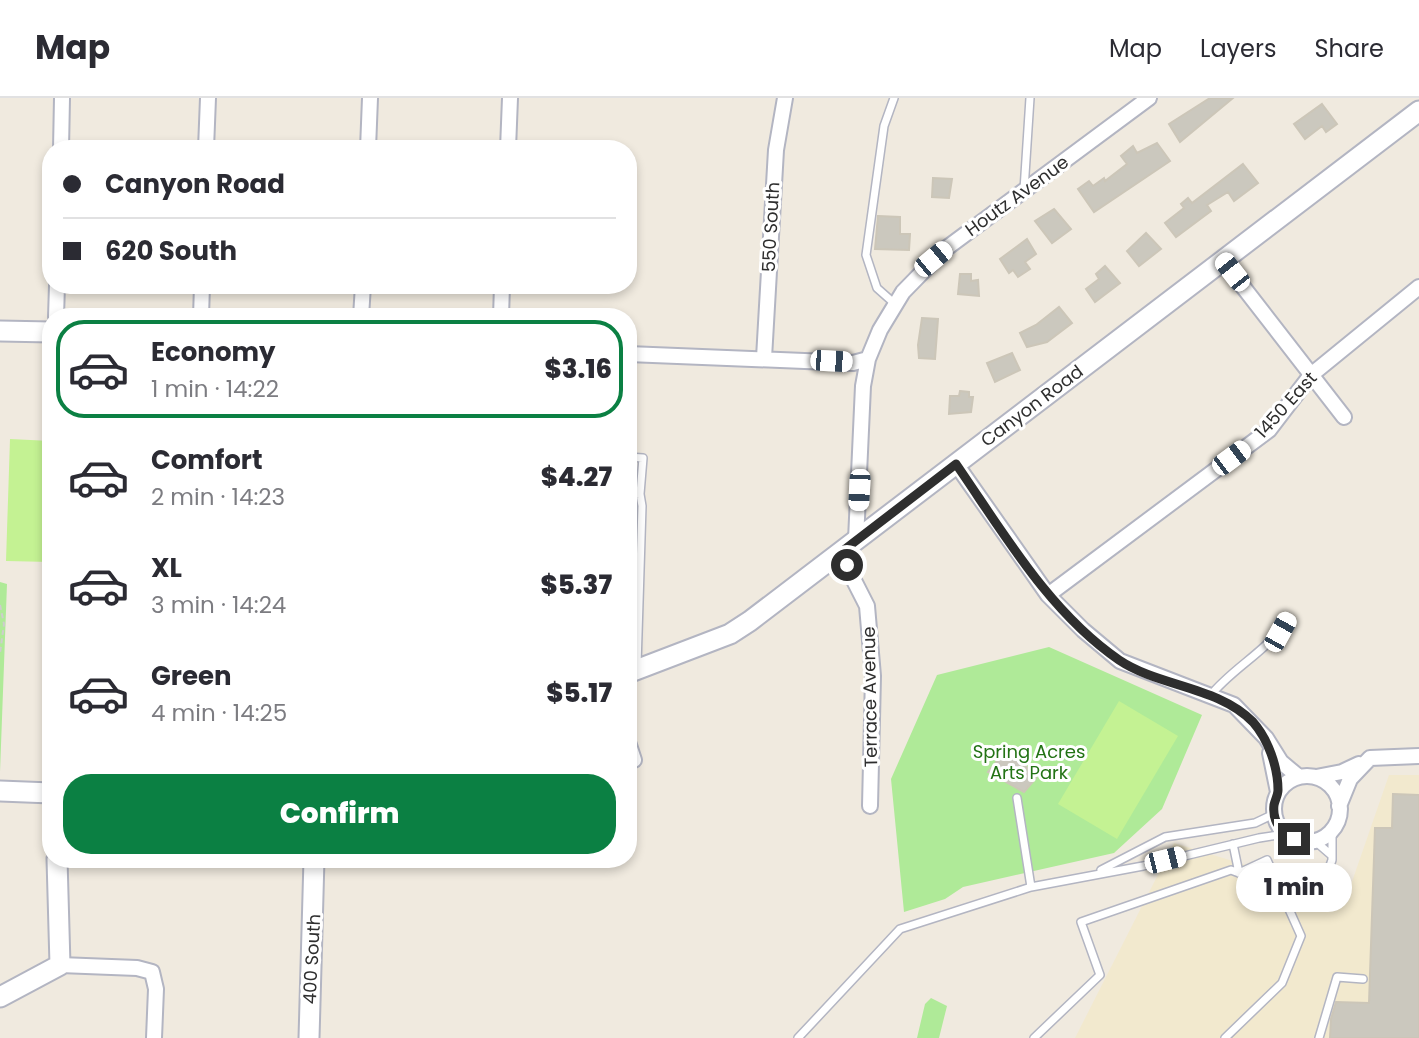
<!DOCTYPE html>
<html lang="en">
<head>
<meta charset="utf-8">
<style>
	:root { --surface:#fff; --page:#f7f7f7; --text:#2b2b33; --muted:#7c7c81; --line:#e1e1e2; --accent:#0b8043 }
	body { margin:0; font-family:Poppins,sans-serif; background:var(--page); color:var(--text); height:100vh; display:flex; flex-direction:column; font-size:26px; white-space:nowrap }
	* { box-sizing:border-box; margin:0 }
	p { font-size:23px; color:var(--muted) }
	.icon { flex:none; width:38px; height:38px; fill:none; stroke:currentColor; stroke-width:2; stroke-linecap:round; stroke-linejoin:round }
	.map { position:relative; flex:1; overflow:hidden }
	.sheet { position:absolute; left:42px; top:210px; width:595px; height:560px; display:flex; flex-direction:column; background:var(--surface); border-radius:28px; box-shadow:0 4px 10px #0003 }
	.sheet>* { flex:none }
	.banner { position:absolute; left:42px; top:42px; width:595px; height:154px; border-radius:28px; box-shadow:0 4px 10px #0003; display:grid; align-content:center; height:154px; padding:0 21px; background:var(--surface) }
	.end { position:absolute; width:32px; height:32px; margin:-16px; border:9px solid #2e2e2e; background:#fff; box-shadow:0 0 0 4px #fff }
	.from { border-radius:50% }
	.bubble { position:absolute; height:49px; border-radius:24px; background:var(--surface); box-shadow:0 4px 10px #0003; font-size:23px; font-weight:800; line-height:49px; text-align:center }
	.car { position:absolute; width:21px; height:42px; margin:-21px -10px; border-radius:9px; box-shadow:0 0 5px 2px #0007; background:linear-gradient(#fff 24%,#345 0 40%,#fff 0 76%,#345 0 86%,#fff 0) }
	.banner b { display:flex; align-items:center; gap:24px; height:66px; font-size:26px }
	.banner b+b { border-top:2px solid var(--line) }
	.banner i { width:18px; height:18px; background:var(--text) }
	ul { padding:12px 0 0; list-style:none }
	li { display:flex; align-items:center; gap:21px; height:98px; margin:0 14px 10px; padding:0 7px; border:4px solid transparent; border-radius:28px }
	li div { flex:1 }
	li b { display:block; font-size:26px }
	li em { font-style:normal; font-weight:800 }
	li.on { border-color:var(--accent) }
	li>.icon { width:63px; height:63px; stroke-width:1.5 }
	.primary-button { display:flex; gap:14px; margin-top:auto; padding:14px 21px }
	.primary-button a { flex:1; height:80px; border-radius:28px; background:var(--accent); color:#fff; font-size:28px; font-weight:800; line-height:80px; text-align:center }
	header { display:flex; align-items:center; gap:42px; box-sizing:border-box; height:98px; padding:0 35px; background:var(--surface); border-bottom:2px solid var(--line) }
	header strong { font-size:33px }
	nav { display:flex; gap:38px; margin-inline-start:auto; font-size:24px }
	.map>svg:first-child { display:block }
	.education { fill:#f2e9ce }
	.green { fill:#afea98 }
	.pitch { fill:#c4f293 }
	.building { fill:#cbc8be; stroke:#ccc6b8; stroke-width:2 }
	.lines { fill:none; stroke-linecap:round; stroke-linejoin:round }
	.lane-casing { stroke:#b3b5c2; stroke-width:10 }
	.street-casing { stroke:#b3b5c2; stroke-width:18 }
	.secondary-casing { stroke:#b3b5c2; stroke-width:23 }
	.path { stroke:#cdcdcd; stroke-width:2; stroke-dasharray:5 3.5; stroke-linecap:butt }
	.lane { stroke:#fff; stroke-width:7 }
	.street { stroke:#fff; stroke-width:14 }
	.secondary { stroke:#fff; stroke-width:19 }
	.route { stroke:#2e2e2e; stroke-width:9 }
	.labels { text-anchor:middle; stroke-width:6; stroke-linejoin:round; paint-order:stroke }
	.street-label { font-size:18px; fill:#2e2e2e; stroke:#fff }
	.park-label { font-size:18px; fill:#237315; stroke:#fff }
</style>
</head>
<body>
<header>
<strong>Map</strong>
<nav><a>Map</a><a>Layers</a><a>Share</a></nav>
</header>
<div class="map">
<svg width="1419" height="940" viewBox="0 0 1419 940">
	<rect width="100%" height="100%" fill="#f0eadf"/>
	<path class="education" d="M 1389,677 L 1419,677 L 1419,940 L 1075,940 L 1174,745 L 1347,798 Z"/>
	<path class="green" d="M 0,484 L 7,486 L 0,674 Z
		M 1049,549 L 1202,617 L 1162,711 L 1114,755 L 963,789 L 945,801 L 904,814 L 891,681 L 937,577 Z
		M 931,900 L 947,908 L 939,940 L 917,940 L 925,906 Z"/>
	<path class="pitch" d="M 10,341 L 51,343 L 51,464 L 6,463 Z
		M 1119,603 L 1178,638 L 1117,741 L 1058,706 Z"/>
	<path class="building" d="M 1210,0 L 1233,0 L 1180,44 L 1169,26 Z
		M 1322,6 L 1337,26 L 1326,34 L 1322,28 L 1305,41 L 1294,26 Z
		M 1157,45 L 1170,63 L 1094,114 L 1078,91 L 1089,83 L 1093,88 L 1104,80 L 1105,83 L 1127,66 L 1121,58 L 1133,48 L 1137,55 Z
		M 1243,66 L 1258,85 L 1234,103 L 1228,94 L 1207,107 L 1211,113 L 1176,139 L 1165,125 L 1184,110 L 1181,106 L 1188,100 L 1192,105 Z
		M 933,80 L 952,81 L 949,100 L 932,99 Z
		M 1054,111 L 1071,131 L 1052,145 L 1035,123 Z
		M 878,118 L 900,119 L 900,136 L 910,136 L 909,152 L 875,151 Z
		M 1146,135 L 1161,151 L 1139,168 L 1127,153 Z
		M 1027,141 L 1036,156 L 1025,164 L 1030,171 L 1018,179 L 1013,172 L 1009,175 L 1000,161 Z
		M 1105,168 L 1120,185 L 1095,204 L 1086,191 L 1099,181 L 1096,176 Z
		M 960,176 L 971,176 L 971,183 L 978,182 L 979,198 L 958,196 Z
		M 1059,209 L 1072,225 L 1047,244 L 1027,249 L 1020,235 L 1036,227 Z
		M 922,220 L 938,221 L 935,261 L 919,260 L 918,247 Z
		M 1012,255 L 1020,272 L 995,284 L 987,265 Z
		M 960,293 L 969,294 L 969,299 L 973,299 L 971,314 L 949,316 L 950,298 L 959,298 Z
		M 1009,649 L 1036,680 L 1024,694 L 988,674 Z
		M 1393,696 L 1419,697 L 1419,940 L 1330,940 L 1331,921 L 1336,904 L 1369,905 L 1375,730 L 1392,730 Z"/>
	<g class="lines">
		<g class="lane-casing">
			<path id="lane" d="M 894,0 L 884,28 L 866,157 L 877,190 L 895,206
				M 1024,92 L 1030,0
				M 628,359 L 643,360 L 640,396
				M 628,395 L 640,396 L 642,408 L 637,568
				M 1210,598 C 1233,569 1270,552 1288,520
				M 1017,700 L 1031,789
				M 1315,743 L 1330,756
				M 1233,746 L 1239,775
				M 1101,772 L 1165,739 L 1255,725 L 1274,716
				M 1284,800 L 1326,779 L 1332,762 L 1332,732
				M 798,940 L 900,831 L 1031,789 L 1143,768 L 1259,740 L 1285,736
				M 1034,940 L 1100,877 L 1081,824 L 1231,772 L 1239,775 L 1267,762 L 1301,838 L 1282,885 L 1225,940
				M 1319,940 L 1337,879 L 1363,881"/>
		</g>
		<g class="street-casing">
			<path id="street" d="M 61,51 L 62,0
				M 206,51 L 208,0
				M 368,51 L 370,0
				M 508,51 L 510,0
				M 1223,163 L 1344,319
				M 56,219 L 57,187
				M 201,219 L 202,187
				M 361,219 L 363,187
				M 501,219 L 502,187
				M 628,256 L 853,265 L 868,261
				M 764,260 L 776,52 L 785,0
				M 956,366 L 1048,497 L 1083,532 L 1120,563 L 1234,607 L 1266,640 L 1281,664 L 1299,679
				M 856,442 L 863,288 L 868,261 L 880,232 L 903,194 L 944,152 L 1149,0
				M 840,455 L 867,508 L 873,578 L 870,708
				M 1048,497 L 1269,332 L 1311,277 L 1419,189
				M 628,644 L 634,662
				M 1270,655 L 1278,694
				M1274 711a33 33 0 1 1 66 0a33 33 0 1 1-66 0Z
				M 1316,679 L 1342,674 L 1359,666
				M 1339,708 L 1350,681 L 1370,660 L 1419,658
				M 60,867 L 137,870 L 152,874 L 156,891 L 154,940"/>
		</g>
		<g class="secondary-casing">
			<path id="secondary" d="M 0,233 L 51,234
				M 628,575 L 730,536 L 750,523 L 1419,13
				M 0,693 L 51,695
				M 0,899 L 60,867 L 57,761
				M 309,940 L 314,761"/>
		</g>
		<path class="path" d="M 0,507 L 4,526 L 0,555"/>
		<use href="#lane" class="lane"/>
		<use href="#street" class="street"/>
		<use href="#secondary" class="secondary"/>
	</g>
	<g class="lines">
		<path class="route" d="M 847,467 L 840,455 L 956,366 C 1003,434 1049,514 1119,562 C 1159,589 1218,588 1253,624 C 1268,641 1278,669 1278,692 C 1278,697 1275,702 1274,707 C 1272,724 1281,734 1294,741"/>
	</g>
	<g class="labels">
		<g class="street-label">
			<text transform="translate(1017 98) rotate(-36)" y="6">Houtz Avenue</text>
			<text transform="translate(771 129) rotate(-87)" y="6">550 South</text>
			<text transform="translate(1286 307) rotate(-48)" y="6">1450 East</text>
			<text transform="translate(1032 308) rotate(-37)" y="6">Canyon Road</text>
			<text transform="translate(870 599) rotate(-91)" y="6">Terrace Avenue</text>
			<text transform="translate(312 861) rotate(-87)" y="6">400 South</text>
		</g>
		<g class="park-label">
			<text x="1029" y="660">Spring Acres<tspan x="1029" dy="21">Arts Park</tspan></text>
		</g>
	</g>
</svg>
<i class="end from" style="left:847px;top:467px"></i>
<i class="end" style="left:1294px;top:741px"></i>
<div class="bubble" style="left:1236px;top:765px;width:116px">1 min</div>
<i class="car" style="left:933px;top:161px;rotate:50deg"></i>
<i class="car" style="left:1232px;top:174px;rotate:322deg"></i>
<i class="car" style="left:831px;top:263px;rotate:93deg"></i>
<i class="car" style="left:1231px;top:360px;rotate:53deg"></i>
<i class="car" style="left:859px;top:392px;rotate:183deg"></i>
<i class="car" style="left:1280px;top:534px;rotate:29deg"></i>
<i class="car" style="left:1165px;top:762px;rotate:76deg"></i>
<div class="banner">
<b><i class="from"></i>Canyon Road</b>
<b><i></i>620 South</b>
</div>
<section class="sheet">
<ul>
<li class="on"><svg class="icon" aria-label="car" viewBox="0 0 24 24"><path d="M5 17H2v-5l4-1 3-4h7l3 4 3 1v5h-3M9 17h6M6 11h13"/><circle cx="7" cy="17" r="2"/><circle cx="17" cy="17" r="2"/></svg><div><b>Economy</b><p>1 min · 14:22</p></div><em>$3.16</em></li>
<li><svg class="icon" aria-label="car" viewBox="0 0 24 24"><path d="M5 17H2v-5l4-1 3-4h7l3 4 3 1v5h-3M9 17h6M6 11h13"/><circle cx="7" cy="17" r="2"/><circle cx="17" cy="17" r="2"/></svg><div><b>Comfort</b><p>2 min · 14:23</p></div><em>$4.27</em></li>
<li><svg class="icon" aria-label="car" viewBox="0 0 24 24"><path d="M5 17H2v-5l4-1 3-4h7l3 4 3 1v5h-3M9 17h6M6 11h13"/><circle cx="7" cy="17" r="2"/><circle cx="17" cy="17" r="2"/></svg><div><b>XL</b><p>3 min · 14:24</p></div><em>$5.37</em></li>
<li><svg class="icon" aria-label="car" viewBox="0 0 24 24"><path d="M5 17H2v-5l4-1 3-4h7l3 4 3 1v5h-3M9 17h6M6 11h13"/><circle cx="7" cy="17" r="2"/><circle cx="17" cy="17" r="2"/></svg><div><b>Green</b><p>4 min · 14:25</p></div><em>$5.17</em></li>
</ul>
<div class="primary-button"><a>Confirm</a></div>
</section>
</div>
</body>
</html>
